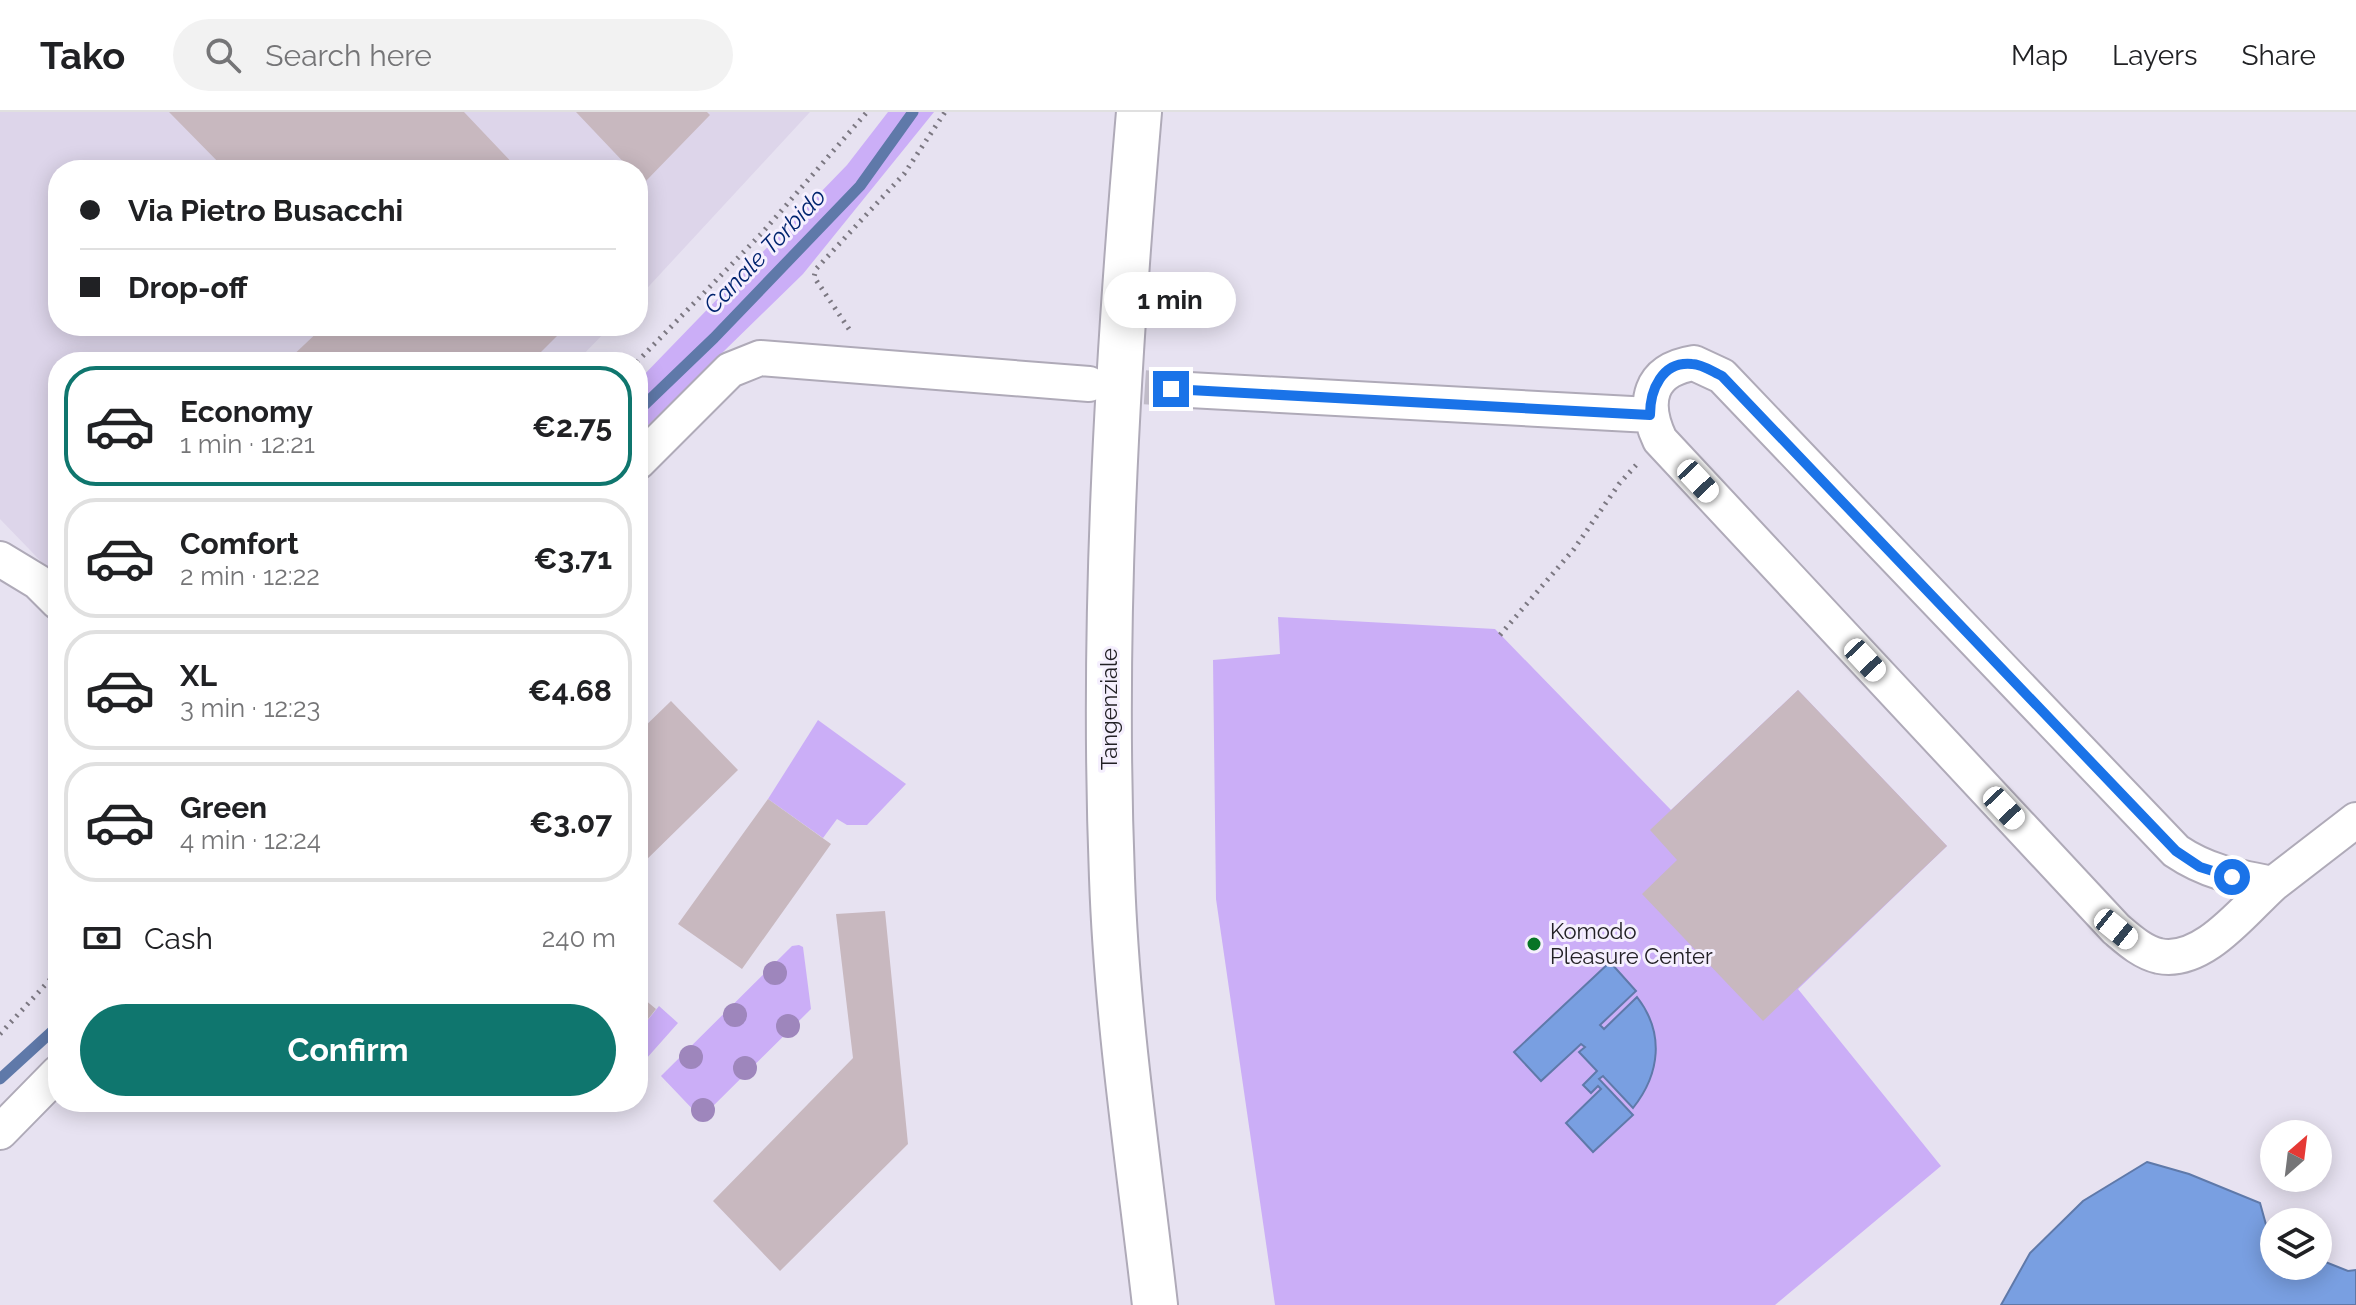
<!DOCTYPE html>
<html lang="en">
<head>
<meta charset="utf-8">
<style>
	:root { --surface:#fff; --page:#f2f2f2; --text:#202124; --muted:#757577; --line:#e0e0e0; --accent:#0f766e }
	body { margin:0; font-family:Raleway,sans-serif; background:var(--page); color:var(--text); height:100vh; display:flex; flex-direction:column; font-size:30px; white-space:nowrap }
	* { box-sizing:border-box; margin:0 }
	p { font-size:26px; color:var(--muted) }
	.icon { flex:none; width:44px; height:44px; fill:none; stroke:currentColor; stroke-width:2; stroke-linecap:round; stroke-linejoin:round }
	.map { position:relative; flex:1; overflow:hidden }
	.side { position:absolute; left:48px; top:240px; width:600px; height:760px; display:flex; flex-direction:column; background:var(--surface); border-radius:32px; box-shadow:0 4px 20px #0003 }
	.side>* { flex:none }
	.top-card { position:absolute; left:48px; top:48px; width:600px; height:176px; border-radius:32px; box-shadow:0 4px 20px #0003; display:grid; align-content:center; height:176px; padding:0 32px; background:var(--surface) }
	.needle { width:52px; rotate:28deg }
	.tools { position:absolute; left:2260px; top:1008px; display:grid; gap:16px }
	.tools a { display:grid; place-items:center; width:72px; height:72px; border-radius:50%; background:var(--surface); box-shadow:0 4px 20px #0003; font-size:40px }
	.end { position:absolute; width:36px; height:36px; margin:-18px; border:10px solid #1a73e8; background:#fff; box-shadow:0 0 0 4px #fff }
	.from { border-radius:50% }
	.bubble { position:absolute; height:56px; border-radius:28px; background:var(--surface); box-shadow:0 4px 20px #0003; font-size:26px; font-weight:700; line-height:56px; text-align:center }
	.car { position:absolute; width:24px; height:48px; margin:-24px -12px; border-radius:10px; box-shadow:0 0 6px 2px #0007; background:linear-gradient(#fff 24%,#345 0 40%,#fff 0 76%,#345 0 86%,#fff 0) }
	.top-card b { display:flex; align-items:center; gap:28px; height:76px; font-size:30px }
	.top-card b+b { border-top:2px solid var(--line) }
	.top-card i { width:20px; height:20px; background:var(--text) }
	ul { padding:14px 0 0; list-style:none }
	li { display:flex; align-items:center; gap:24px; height:120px; margin:0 16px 12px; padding:0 16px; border:4px solid var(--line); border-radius:32px }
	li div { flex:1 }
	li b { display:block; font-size:30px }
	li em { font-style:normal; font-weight:700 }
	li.selected { border-color:var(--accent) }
	li>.icon { width:72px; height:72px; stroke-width:1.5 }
	.pay { display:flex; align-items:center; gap:20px; height:88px; padding:0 32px; font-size:30px }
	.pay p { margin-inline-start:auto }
	.primary-button { display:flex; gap:16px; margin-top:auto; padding:16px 32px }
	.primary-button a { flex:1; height:92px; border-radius:48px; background:var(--accent); color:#fff; font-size:32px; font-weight:700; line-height:92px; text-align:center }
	header { display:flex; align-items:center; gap:48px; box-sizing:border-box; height:112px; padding:0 40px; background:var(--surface); border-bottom:2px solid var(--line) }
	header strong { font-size:38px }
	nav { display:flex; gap:44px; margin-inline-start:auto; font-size:28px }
	.search { width:560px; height:72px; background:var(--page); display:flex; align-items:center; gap:20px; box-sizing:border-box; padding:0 28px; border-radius:44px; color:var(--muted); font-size:30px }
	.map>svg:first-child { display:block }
	.built { fill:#ddd5ea }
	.green { fill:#cbaef7 }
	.water { fill:#799fe1; stroke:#5f79a9; stroke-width:2 }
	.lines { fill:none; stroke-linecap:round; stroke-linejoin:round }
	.stream { stroke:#5f79a9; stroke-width:11 }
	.building { fill:#c8b8bf }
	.street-tunnel { stroke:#c0bbc8; stroke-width:34; stroke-dasharray:34 17; stroke-linecap:butt }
	.street-casing { stroke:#afaab8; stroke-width:38 }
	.primary-casing { stroke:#afaab8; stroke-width:48 }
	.path { stroke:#7c7882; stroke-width:5; stroke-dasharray:2 6; stroke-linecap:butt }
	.street { stroke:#fff; stroke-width:34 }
	.primary { stroke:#fff; stroke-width:44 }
	.tree { fill:#9e86bc }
	.route { stroke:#1a73e8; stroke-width:10 }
	.poi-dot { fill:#077426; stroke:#f5effe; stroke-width:3 }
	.labels { text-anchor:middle; stroke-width:6; stroke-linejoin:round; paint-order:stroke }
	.street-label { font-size:22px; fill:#222025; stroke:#f5effe }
	.poi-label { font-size:22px; fill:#222025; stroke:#f5effe; text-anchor:start }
	.water-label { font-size:24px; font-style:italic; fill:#00246f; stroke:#f5effe }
</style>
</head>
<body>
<header>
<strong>Tako</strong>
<div class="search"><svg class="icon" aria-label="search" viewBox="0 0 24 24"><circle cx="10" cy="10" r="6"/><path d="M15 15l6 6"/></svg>Search here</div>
<nav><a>Map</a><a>Layers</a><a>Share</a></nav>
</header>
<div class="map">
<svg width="2356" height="1193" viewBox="0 0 2356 1193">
	<rect width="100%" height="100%" fill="#e7e2f1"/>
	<path class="built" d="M 0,0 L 810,0 L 638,186 L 638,58 L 58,58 L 58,214 L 611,214 L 576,250 L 58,250 L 58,467 L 0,407 Z"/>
	<path class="green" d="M 888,0 L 934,0 L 803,162 L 638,323 L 638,269 L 847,53 Z
		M 1278,505 L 1495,517 L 1671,698 L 1798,578 L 1947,734 L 1798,877 L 1941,1054 L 1775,1193 L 1275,1193 L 1216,787 L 1213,548 L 1280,542 Z
		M 818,608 L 906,672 L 867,713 L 847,713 L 837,707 L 823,726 L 768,687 Z
		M 799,833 L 803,835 L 811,897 L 701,1006 L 661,964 L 792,834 Z
		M 659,894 L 678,911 L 638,956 L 638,920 Z"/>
	<path class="water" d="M 1610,850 L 1636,879 L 1600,913 L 1604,917 L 1637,885 C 1665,921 1660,962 1633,996 L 1603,964 L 1599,967 L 1633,1003 L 1593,1040 L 1566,1011 L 1601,977 L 1598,974 L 1591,981 L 1583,973 L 1597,959 L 1579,940 L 1585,935 L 1581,932 L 1541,969 L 1514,940 Z
		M 2147,1050 L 2189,1062 L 2260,1091 L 2270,1127 L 2274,1129 L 2274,1154 L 2318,1154 L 2318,1147 L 2348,1159 L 2356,1158 L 2356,1193 L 2001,1193 L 2030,1141 L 2083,1089 Z"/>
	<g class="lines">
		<path class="stream" d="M 638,299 L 714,226 L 860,74 L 913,0
			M 0,967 L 58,914"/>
	</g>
	<path class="building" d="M 169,0 L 464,0 L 519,58 L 226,58 Z
		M 576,0 L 707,0 L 710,3 L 644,71 L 638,58 L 631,58 Z
		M 324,214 L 567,214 L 531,250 L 286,250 Z
		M 1798,578 L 1947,734 L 1763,909 L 1642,782 L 1677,748 L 1650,718 Z
		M 671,589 L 738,658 L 638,756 L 638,621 Z
		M 768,687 L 831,732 L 742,857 L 678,812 Z
		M 885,799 L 908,1032 L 780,1159 L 713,1089 L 853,946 L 836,802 Z
		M 638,882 L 656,897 L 638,920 Z"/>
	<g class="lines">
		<path class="street-tunnel" d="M 1094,272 L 1171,277"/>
		<g class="street-casing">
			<path id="street" d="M 1694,251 L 1722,264 L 2176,739 C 2207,760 2236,765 2273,772 C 2244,798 2203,853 2159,844 C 2142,840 2129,828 2116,817 L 1660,328 C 1642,290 1649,258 1694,251 Z
				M 1171,277 L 1650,303
				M 638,350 L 730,258 L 760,246 L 1089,272
				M 0,447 L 38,470 L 58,490
				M 2273,772 L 2356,708
				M 0,1020 L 58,961"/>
		</g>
		<g class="primary-casing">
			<path id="primary" d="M 1139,0 C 1117,255 1102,511 1112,766 C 1117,909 1139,1052 1155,1193"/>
		</g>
		<path class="path" d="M 849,217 L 814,165 L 816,157 L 904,62 L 945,0
			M 637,250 L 762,121 L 867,0
			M 1500,523 L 1574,437 L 1619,372 L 1637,352
			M 0,922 L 58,859"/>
		<use href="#street" class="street"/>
		<use href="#primary" class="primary"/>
	</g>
	<g class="tree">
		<circle cx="775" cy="861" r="12"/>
		<circle cx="735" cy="903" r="12"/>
		<circle cx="788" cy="914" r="12"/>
		<circle cx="691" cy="945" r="12"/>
		<circle cx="745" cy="956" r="12"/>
		<circle cx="703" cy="998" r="12"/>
	</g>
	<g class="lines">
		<path class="route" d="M 1171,277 L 1650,303 C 1650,278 1662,249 1692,252 C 1702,252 1713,260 1722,264 L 2176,739 L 2200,755 L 2232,765"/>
	</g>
	<circle class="poi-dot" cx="1534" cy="832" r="8"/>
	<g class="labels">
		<g class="street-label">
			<text transform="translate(1109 597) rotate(-90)" y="8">Tangenziale</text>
		</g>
		<g class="poi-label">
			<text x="1550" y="827">Komodo<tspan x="1550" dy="25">Pleasure Center</tspan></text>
		</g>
		<g class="water-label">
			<text transform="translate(765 139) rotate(-46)" y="8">Canale Torbido</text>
		</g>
	</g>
</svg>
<div class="tools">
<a><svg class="needle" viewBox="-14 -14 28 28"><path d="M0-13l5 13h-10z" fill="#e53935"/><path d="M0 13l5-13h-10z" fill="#757577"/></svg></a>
<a><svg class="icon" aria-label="layers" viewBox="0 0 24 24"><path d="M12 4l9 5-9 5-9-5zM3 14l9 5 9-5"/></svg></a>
</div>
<i class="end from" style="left:2232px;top:765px"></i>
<i class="end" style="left:1171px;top:277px"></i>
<div class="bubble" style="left:1104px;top:160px;width:132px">1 min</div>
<i class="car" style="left:1698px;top:369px;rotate:137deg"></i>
<i class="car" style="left:1865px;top:548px;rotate:137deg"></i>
<i class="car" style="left:2004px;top:696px;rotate:137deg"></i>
<i class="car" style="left:2116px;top:817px;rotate:129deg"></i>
<div class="top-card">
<b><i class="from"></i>Via Pietro Busacchi</b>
<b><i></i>Drop-off</b>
</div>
<section class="side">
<ul>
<li class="selected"><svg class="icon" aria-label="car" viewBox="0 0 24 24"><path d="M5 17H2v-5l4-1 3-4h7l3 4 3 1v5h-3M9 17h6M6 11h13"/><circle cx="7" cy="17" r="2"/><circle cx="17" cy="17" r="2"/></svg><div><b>Economy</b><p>1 min · 12:21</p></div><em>€2.75</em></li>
<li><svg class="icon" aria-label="car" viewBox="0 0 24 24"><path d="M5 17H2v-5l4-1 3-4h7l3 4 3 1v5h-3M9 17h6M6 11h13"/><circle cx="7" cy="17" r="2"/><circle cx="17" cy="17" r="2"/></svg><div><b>Comfort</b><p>2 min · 12:22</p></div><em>€3.71</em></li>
<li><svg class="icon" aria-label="car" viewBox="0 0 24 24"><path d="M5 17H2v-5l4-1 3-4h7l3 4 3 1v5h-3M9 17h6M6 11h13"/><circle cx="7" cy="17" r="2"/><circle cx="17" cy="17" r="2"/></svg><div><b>XL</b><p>3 min · 12:23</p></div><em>€4.68</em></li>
<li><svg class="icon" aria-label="car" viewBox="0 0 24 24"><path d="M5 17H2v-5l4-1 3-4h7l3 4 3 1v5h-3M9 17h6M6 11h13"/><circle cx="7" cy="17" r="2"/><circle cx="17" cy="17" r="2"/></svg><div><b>Green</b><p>4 min · 12:24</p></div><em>€3.07</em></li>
</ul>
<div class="pay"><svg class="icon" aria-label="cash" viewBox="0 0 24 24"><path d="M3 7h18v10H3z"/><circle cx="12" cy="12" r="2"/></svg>Cash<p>240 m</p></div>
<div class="primary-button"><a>Confirm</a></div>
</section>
</div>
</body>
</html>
